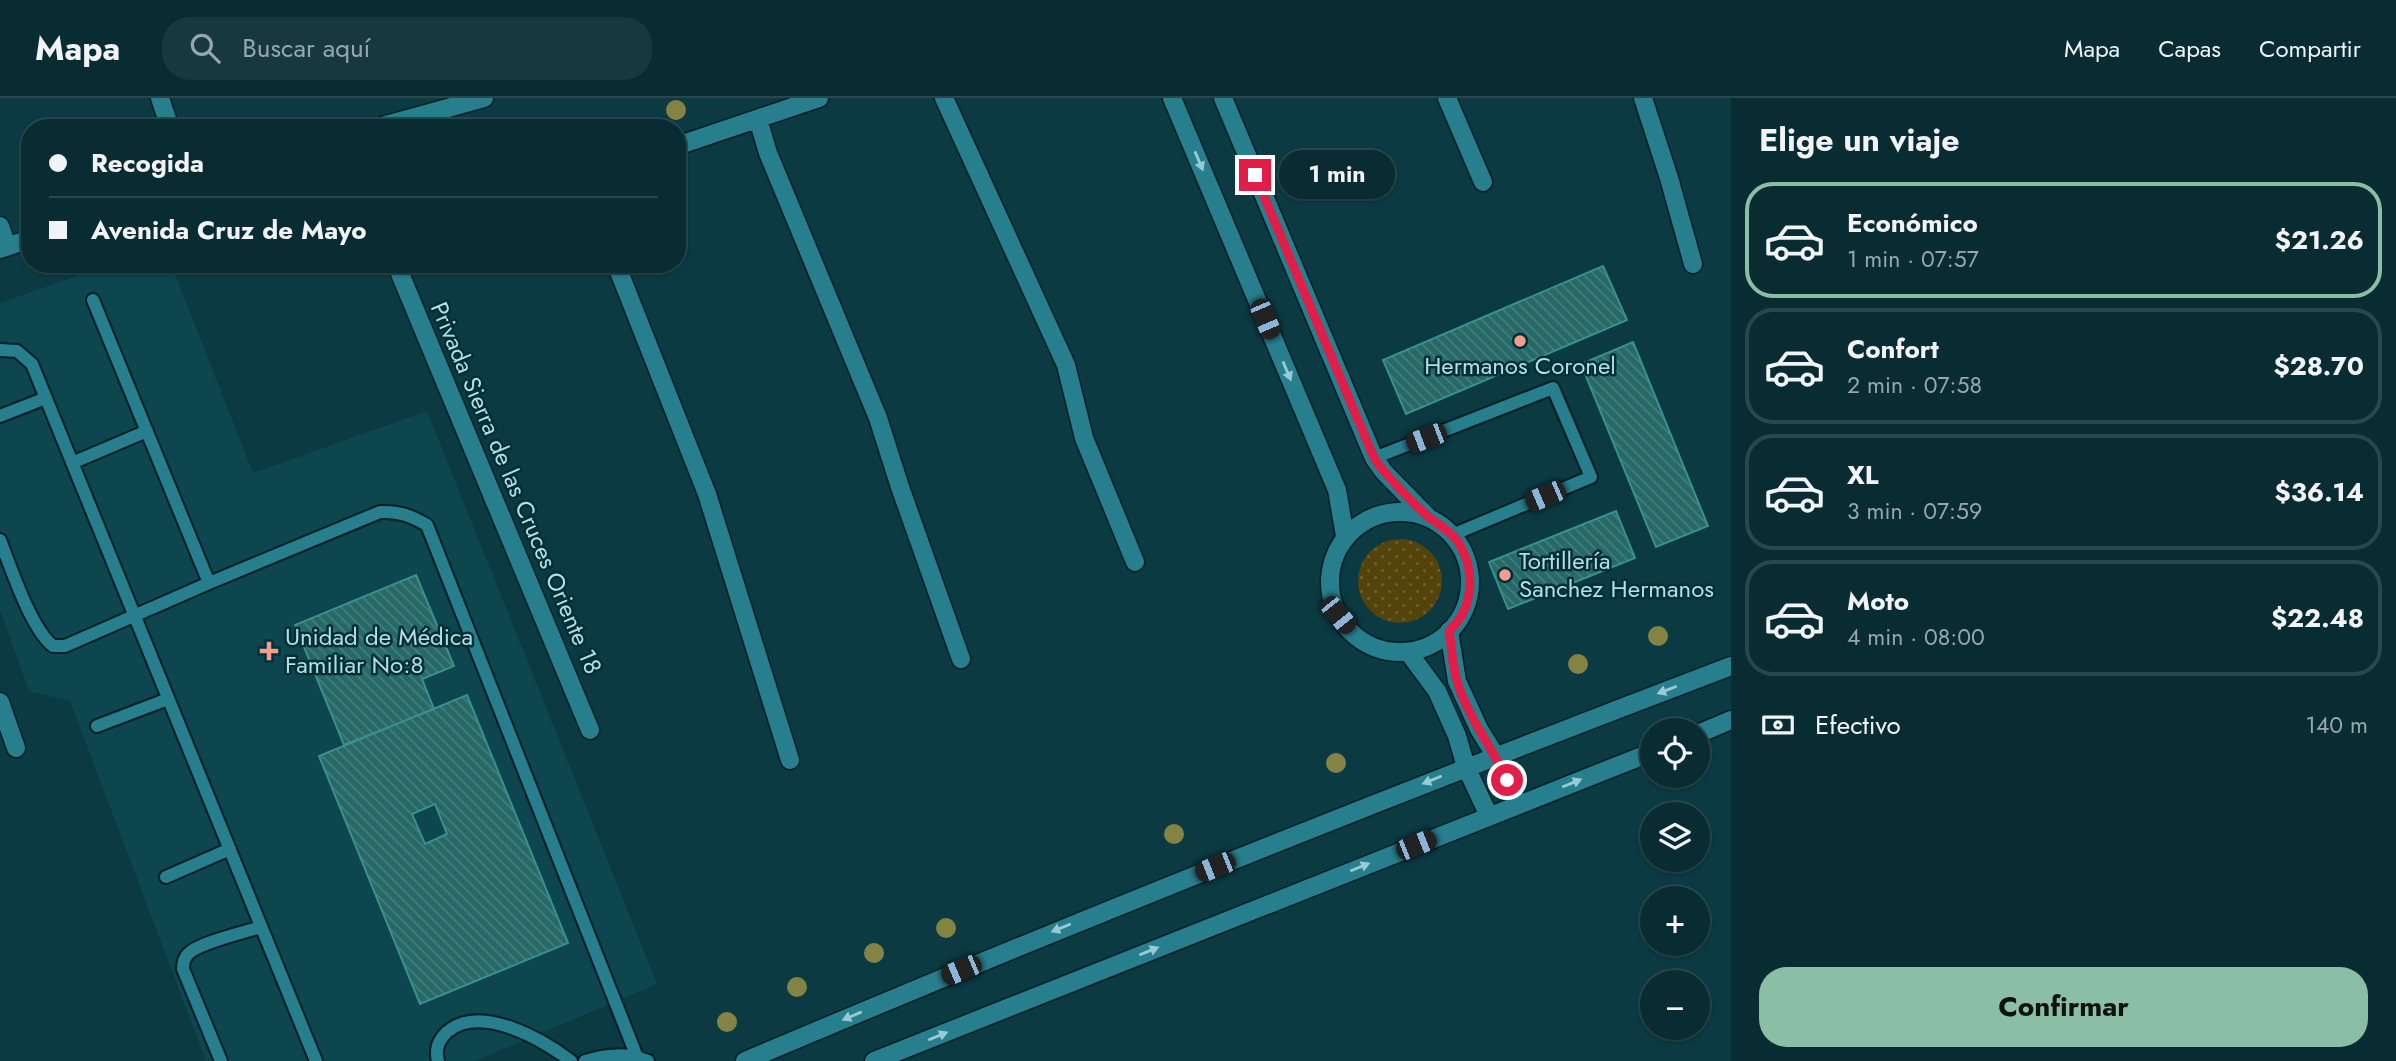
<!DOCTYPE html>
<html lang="es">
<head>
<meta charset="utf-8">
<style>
	:root { --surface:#082c32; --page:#16383e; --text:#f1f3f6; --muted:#98a7ac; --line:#29484d; --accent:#8abfa5 }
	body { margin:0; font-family:Jost,sans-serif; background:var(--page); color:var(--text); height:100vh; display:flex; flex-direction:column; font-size:26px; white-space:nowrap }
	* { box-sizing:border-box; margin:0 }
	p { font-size:23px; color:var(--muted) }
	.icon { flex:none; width:38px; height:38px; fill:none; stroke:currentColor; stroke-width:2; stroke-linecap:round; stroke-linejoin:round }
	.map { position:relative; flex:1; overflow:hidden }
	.sheet { display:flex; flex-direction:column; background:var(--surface); width:665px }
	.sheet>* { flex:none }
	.banner { position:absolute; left:21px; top:21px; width:665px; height:154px; border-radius:28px; box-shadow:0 2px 5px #0004,0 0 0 2px var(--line); display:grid; align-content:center; height:154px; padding:0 28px; background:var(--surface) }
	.buttons { position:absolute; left:1640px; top:620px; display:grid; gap:14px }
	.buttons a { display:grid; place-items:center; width:70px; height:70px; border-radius:50%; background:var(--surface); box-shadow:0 2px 5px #0004,0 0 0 2px var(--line); font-size:35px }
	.end { position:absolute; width:32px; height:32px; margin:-16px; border:9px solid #e11d48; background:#fff; box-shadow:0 0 0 4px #fff }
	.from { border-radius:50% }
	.bubble { position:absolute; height:49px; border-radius:24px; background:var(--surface); box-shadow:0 2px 5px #0004,0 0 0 2px var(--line); font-size:23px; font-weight:700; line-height:49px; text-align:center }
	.car { position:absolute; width:21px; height:42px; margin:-21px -10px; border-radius:9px; box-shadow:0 0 5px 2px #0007; background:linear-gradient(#222 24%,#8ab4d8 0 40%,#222 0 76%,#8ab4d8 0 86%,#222 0) }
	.banner b { display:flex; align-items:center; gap:24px; height:66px; font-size:26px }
	.banner b+b { border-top:2px solid var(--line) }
	.banner i { width:18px; height:18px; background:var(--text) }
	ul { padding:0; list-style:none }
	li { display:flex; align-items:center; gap:21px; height:116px; margin:0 14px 10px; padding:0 14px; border:4px solid var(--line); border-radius:28px }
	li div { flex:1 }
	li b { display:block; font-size:26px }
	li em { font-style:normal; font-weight:700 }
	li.on { border-color:var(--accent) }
	li>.icon { width:63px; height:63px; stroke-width:1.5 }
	h2 { padding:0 28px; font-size:32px; line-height:84px }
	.pay { display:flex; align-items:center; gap:18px; height:77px; padding:0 28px; font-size:26px }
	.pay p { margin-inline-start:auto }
	.cta { display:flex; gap:14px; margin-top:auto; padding:14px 28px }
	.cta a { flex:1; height:80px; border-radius:28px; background:var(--accent); color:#111; font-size:28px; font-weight:700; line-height:80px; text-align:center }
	header { display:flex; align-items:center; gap:42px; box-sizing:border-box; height:98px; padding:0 35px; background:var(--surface); border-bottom:2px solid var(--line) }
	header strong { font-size:33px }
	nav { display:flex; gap:38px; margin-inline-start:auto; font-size:24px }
	.search { width:490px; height:63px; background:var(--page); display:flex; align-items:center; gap:18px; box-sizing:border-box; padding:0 24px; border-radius:28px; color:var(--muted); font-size:26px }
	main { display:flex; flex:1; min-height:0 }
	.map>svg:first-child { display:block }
	.built { fill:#0e464f }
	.park { fill:url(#park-dots) }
	.building { fill:url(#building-back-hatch); stroke:#39918d; stroke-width:2; fill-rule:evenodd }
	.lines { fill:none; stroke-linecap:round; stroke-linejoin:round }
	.lane-casing { stroke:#051f24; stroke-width:16 }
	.street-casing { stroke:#051f24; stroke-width:21 }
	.secondary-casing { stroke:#051f24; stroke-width:21 }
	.lane { stroke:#277f8e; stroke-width:12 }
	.street { stroke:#277f8e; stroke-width:18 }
	.secondary { stroke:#277f8e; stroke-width:18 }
	.tree { fill:#838444 }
	.oneway { fill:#99cad3 }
	.route { stroke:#e11d48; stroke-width:9 }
	.poi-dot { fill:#f49d8c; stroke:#003037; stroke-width:2.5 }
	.labels { text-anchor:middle; stroke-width:5; stroke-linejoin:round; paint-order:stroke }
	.poi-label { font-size:24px; fill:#b6dde4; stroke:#003037; text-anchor:start }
	.street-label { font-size:24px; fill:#b6dde4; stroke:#003037 }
</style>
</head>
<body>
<header>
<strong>Mapa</strong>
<div class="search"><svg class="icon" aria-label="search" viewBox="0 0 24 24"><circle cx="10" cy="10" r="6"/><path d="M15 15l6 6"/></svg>Buscar aquí</div>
<nav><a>Mapa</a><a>Capas</a><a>Compartir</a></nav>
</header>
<main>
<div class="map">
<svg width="1731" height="963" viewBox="0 0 1731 963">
	<defs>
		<pattern id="park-dots" width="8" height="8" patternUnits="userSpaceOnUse" patternTransform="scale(1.75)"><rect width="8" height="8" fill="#54440c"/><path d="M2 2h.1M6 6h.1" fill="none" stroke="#6a5f2f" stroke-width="1.8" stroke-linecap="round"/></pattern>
		<pattern id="building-back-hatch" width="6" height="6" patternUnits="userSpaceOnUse" patternTransform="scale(1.75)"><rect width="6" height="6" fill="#266966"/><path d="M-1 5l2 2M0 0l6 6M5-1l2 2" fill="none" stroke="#437e7c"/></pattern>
	</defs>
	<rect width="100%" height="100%" fill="#0b3a42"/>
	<path class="built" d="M 111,166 L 171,166 L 253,375 L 427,313 L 657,886 L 475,963 L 206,963 L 70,603 L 29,593 L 0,512 L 0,205 Z"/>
	<path class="park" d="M1358 483a42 42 0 1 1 84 0a42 42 0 1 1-84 0Z"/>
	<path class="building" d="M 1603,168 L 1627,222 L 1406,316 L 1383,262 Z
		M 1633,244 L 1708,428 L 1656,449 L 1581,266 Z
		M 1616,413 L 1635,460 L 1508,511 L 1489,464 Z
		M 416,477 L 454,568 L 422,581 L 434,611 L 344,647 L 295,527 Z
		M 467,597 L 568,845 L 420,906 L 319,658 ZM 435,706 L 447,736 L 425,746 L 412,716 Z"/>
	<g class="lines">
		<g class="lane-casing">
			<path id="lane" d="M 93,202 L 209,485
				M 0,252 L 17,253 L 32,266 L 316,963
				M 0,318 L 46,300
				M 1374,360 L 1553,290 L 1591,379 L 1452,437
				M 72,365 L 147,333
				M 0,442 C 11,470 31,531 53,548 L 65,548 L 209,485 L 380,414 C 400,413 411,418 427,427 L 637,959
				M 97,628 L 168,601
				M 166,779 L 230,751
				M 221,963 L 183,871 C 183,866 184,860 188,856 C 198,845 245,834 261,829
				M 438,963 C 435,951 438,943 447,934 C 481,905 543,942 571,963
				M 585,963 C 607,956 626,955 648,963"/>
		</g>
		<g class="street-casing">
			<path id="street" d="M 160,0 L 170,30
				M 944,0 L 1066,267 L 1084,340 L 1135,464
				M 1172,0 L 1337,392 L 1345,438
				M 1223,0 L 1374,360 L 1384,374 L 1427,418
				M 1447,0 L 1483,84
				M 1643,0 L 1669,80 L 1693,166
				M 758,21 L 768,55 L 878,320 L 900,389 L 961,561
				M 375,30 L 484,0
				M 677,48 L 819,0
				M 0,128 L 7,148
				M 0,151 L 30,141
				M 396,166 L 590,632
				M 616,166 L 707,396 L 790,662
				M1330 484a70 70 0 1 1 140 0a70 70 0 1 1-140 0Z
				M 1449,533 L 1457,583 L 1479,631 L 1495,657 L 1518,707
				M 1408,554 L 1437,593 L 1457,638 L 1466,669 L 1489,718
				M 0,604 L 16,650"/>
		</g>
		<g class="secondary-casing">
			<path id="secondary" d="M 1698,636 L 1731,622
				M 745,963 C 1071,825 1400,694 1731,568
				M 874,963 L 1652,654"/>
		</g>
		<use href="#lane" class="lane"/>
		<use href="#street" class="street"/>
		<use href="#secondary" class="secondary"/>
	</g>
	<g class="tree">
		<circle cx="676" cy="12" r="10"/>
		<circle cx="1658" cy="538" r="10"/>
		<circle cx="1578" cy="566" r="10"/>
		<circle cx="1336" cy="665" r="10"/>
		<circle cx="1174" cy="736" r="10"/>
		<circle cx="946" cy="830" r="10"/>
		<circle cx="874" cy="855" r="10"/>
		<circle cx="797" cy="889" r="10"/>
		<circle cx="727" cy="924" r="10"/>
	</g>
	<defs><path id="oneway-solid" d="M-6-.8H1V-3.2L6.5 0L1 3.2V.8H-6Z" transform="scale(1.75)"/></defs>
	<g class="oneway">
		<use href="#oneway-solid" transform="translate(1199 63) rotate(67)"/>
		<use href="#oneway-solid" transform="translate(1287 273) rotate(67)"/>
		<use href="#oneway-solid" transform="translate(1667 592) rotate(159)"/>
		<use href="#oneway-solid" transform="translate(1432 682) rotate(158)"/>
		<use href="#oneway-solid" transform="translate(1572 685) rotate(-22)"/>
		<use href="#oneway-solid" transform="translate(1360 769) rotate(-22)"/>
		<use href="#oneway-solid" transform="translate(1061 830) rotate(158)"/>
		<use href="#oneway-solid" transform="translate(1149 853) rotate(-22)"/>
		<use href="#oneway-solid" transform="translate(852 918) rotate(157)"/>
		<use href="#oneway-solid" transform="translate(938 938) rotate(-22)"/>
	</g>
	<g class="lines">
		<path class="route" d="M 1255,77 L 1374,360 C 1388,380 1407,399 1425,416 C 1436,426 1449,431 1458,444 C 1476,472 1474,510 1449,533 C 1452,549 1452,567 1457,583 C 1467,618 1492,649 1507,682"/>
	</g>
	<g class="poi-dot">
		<circle cx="1520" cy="243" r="7"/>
		<circle cx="1505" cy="477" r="7"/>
		<path d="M265.5 542.5h7v7h7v7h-7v7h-7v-7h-7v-7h7z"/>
	</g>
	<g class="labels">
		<g class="poi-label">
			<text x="1520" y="276" text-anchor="middle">Hermanos Coronel</text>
			<text x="1519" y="471">Tortillería<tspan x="1519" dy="28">Sanchez Hermanos</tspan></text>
			<text x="285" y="547">Unidad de Médica<tspan x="285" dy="28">Familiar No:8</tspan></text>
		</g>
		<g class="street-label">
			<text transform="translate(516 390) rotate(67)" y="8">Privada Sierra de las Cruces Oriente 18</text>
		</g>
	</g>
</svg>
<div class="buttons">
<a><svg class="icon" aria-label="locate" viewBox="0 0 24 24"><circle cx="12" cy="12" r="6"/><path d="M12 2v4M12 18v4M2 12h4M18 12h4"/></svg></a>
<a><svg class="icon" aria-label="layers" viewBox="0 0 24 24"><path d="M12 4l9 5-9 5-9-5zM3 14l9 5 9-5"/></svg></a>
<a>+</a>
<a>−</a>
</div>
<i class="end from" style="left:1507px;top:682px"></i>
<i class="end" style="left:1255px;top:77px"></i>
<div class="bubble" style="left:1279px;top:52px;width:116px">1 min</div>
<i class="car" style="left:1265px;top:221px;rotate:157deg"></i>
<i class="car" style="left:1426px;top:340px;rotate:249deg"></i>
<i class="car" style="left:1545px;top:398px;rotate:247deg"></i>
<i class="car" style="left:1338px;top:517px;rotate:141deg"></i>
<i class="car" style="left:1416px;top:747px;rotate:68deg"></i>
<i class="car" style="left:1215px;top:769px;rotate:248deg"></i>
<i class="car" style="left:961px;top:872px;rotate:247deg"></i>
<div class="banner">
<b><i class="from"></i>Recogida</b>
<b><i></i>Avenida Cruz de Mayo</b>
</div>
</div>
<section class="sheet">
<h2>Elige un viaje</h2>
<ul>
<li class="on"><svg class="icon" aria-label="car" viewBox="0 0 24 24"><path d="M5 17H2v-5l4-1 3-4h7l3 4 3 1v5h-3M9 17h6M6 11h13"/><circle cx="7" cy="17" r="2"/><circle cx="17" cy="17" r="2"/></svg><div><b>Económico</b><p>1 min · 07:57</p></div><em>$21.26</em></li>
<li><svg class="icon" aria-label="car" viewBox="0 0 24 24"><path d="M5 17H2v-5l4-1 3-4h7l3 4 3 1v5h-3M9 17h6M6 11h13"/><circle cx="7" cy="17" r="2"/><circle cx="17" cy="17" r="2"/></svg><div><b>Confort</b><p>2 min · 07:58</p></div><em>$28.70</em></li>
<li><svg class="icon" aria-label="car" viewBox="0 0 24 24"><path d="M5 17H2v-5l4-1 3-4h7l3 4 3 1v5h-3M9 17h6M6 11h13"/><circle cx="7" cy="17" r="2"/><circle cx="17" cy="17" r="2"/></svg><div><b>XL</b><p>3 min · 07:59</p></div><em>$36.14</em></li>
<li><svg class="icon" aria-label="car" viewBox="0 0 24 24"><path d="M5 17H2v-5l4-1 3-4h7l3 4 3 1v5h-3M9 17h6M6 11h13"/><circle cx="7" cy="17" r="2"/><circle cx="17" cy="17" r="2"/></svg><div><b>Moto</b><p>4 min · 08:00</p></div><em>$22.48</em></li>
</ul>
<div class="pay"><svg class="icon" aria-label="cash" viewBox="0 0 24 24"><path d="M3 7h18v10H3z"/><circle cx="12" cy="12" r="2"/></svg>Efectivo<p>140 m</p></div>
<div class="cta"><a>Confirmar</a></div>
</section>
</main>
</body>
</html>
